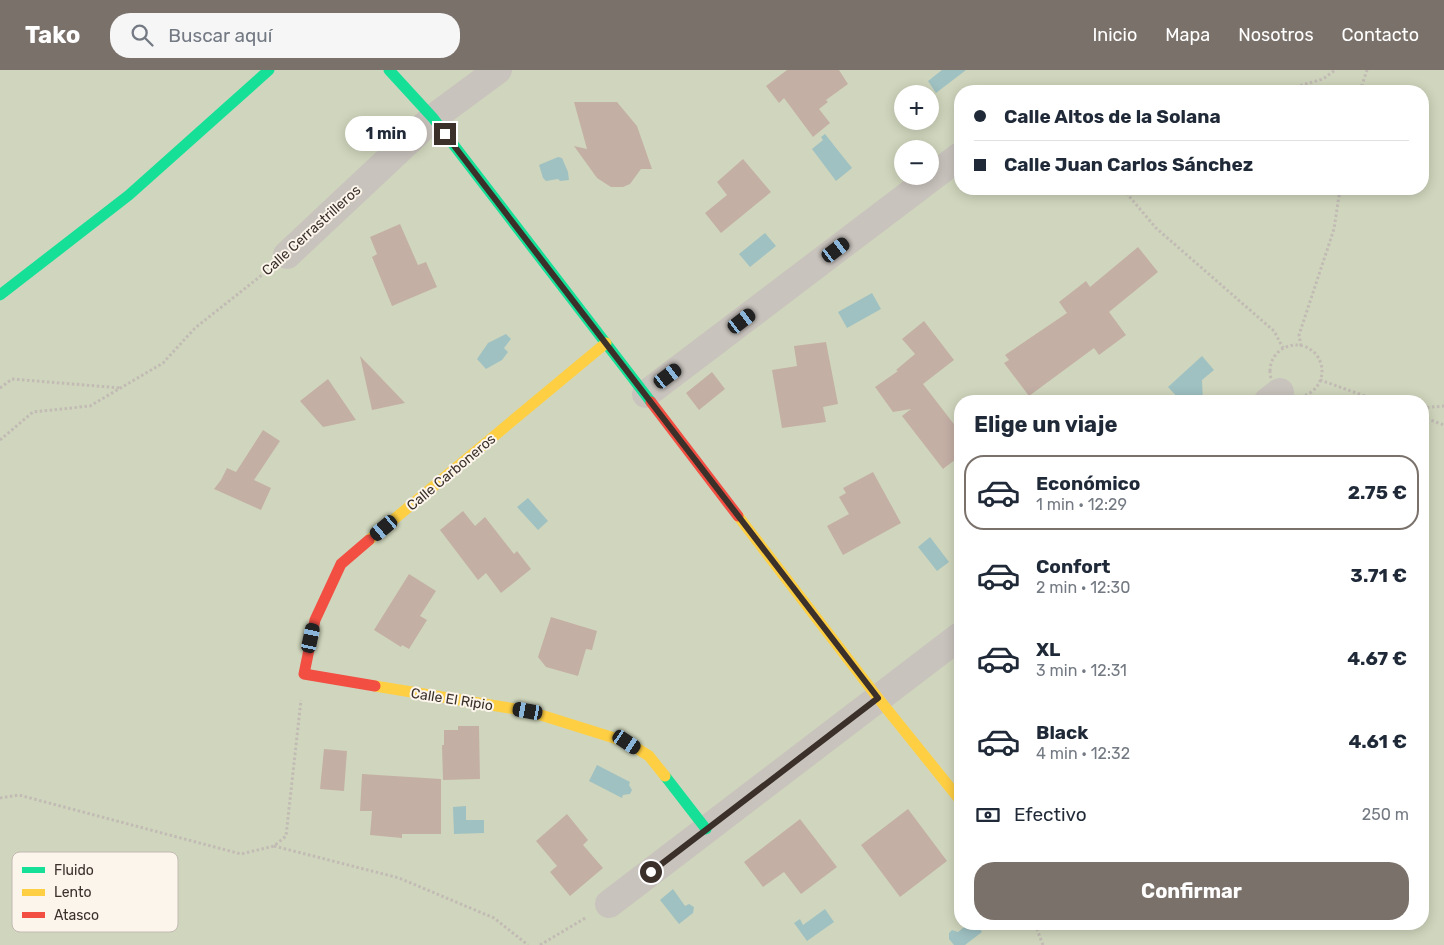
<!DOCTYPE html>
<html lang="es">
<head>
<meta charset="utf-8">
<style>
	:root { --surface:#fff; --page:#f6f6f7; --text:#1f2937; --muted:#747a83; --line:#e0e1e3; --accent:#7a716b }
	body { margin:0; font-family:Rubik,sans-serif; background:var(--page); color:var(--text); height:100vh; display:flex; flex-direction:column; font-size:19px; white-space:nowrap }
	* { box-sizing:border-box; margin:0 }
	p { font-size:16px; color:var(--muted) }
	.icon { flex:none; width:28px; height:28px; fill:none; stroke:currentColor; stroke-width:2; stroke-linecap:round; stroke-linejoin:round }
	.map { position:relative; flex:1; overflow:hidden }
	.details { position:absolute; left:954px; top:325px; width:475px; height:535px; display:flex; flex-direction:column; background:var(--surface); border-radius:20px; box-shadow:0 2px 12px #0003 }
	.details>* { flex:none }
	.top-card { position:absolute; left:954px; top:15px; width:475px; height:110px; border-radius:20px; box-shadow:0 2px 12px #0003; display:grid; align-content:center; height:110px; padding:0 20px; background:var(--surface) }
	.fabs { position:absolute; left:894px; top:15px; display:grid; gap:10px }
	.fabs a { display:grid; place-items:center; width:45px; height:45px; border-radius:50%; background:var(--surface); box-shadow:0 2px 12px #0003; font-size:25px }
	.end { position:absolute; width:22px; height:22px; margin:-11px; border:6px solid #3b302a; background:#fff; box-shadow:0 0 0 2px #fff }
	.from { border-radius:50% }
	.bubble { position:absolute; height:35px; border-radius:18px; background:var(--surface); box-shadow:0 2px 12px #0003; font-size:16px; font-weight:700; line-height:35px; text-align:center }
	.car { position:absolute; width:15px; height:30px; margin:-15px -8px; border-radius:6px; box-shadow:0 0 4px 1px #0007; background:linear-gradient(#222 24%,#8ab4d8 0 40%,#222 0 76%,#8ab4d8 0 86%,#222 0) }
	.top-card b { display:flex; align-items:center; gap:18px; height:48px; font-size:19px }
	.top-card b+b { border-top:1px solid var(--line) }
	.top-card i { width:12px; height:12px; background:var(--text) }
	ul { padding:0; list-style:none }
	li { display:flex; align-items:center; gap:15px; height:75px; margin:0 10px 8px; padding:0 10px; border:2px solid transparent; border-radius:20px }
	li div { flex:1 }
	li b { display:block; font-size:19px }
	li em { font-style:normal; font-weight:700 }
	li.current { border-color:var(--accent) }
	li>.icon { width:45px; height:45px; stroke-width:1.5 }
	h2 { padding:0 20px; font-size:22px; line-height:60px }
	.pay { display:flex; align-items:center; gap:12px; height:55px; padding:0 20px; font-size:19px }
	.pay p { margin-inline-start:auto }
	.cta { display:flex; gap:10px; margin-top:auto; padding:10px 20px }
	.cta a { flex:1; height:58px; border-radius:20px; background:var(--accent); color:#fff; font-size:20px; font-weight:700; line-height:58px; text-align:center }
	header { display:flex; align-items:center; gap:30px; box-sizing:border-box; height:70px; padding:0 25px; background:var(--accent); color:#fff }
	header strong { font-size:24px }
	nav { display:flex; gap:28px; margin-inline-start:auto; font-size:18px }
	.search { width:350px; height:45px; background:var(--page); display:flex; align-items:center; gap:12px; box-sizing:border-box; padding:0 18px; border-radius:20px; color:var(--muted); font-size:19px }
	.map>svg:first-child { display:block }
	.green { fill:#d0d6bd; fill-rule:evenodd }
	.water { fill:#9fc1c2 }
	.building { fill:#c4afa5 }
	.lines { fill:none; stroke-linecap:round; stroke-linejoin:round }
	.path { stroke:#c2bbb5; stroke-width:3; stroke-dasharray:2.5 2.5; stroke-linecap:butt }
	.street { stroke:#c9c3bd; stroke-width:28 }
	.fast { stroke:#16e098; stroke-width:11 }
	.slow { stroke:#ffcf43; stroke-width:11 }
	.jam { stroke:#f24e42; stroke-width:11 }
	.route { stroke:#3b302a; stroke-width:6 }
	.labels { text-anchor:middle; stroke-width:4; stroke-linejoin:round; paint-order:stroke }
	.street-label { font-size:14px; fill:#3b302a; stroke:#fbf5ec }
	.key { fill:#fbf5ec; stroke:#c1bab2; stroke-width:1 }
	.key-label { font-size:14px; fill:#3b302a }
</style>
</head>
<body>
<header>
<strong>Tako</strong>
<div class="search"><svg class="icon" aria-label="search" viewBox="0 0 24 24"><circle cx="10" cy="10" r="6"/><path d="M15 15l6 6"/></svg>Buscar aquí</div>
<nav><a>Inicio</a><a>Mapa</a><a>Nosotros</a><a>Contacto</a></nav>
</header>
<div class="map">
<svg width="1444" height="875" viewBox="0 0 1444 875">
	<rect width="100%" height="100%" fill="#f0eae4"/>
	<path class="green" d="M 0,0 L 1444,0 L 1444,875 L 0,875 ZM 960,21 L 1422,21 L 1422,119 L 960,119 ZM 902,24 L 930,24 L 930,51 L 902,51 ZM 902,79 L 930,79 L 930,106 L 902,106 ZM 960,331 L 1422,331 L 1422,854 L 960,854 Z"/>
	<path class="water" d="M 942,0 L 966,0 L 936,23 L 928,11 Z
		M 825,64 L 852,98 L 836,111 L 812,79 L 823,70 L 821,67 Z
		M 558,87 L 562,88 L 568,102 L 569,110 L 560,111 L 558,109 L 546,111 L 543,108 L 539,95 Z
		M 765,163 L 776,176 L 750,197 L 739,184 Z
		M 872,223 L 881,239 L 847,258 L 838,242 Z
		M 506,264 L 511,269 L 504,278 L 508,282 L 502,290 L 486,299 L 477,289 L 488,273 Z
		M 1202,286 L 1214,300 L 1202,310 L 1203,331 L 1181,331 L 1168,317 Z
		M 528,428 L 548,451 L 538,460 L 517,437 Z
		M 930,467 L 949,492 L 937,501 L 918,477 Z
		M 597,695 L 630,712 L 629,715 L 632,720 L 630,724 L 623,725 L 622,728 L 589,711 Z
		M 466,736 L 466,750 L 484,750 L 484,763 L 454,764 L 453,737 Z
		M 673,819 L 685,836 L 689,834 L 694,837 L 693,843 L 679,854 L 660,830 Z
		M 825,839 L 834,852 L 807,871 L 794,853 L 800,849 L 803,855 Z
		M 968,854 L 976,854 L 982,862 L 965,875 L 954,875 L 949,869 L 949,863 L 952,860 L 958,862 Z"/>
	<path class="building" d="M 787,0 L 839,0 L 848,14 L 826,30 L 828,32 L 819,39 L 830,53 L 813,67 L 784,28 L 779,33 L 766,16 Z
		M 574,32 L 617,32 L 637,56 L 652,99 L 641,99 L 630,114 L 623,117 L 611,117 L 597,108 L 574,76 L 587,79 Z
		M 743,89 L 771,122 L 721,163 L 705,143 L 727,125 L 717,112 Z
		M 400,154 L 418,195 L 426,192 L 437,217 L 392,236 L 372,187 L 377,184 L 370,167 Z
		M 1138,177 L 1158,202 L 1109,242 L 1126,265 L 1099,285 L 1094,278 L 1029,326 L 1004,293 L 1009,290 L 1005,285 L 1067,243 L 1059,232 L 1086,211 L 1090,217 Z
		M 924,251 L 954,290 L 923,314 L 960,362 L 960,386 L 943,399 L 902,346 L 911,339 L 893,342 L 875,317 L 898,301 L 896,300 L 915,284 L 902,269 Z
		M 826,272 L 838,334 L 823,337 L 826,352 L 782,358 L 772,300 L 797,296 L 794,276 Z
		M 360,286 L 405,333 L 372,340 Z
		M 712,302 L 725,319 L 699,340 L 686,323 Z
		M 328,309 L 356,350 L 323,357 L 300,331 Z
		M 263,360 L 280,371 L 254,410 L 271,418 L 261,440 L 214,419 L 221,410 L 227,398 L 236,402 Z
		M 873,402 L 901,453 L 843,485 L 827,456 L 849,444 L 839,427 L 846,423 L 843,418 Z
		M 463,441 L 475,456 L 485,447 L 514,484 L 517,481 L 531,499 L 501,523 L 486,503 L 478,510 L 440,460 Z
		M 409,504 L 436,521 L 420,546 L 427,550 L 409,579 L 402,575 L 401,577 L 374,560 Z
		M 551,547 L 597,561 L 592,580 L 586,579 L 578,606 L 546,597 L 538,587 Z
		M 458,656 L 479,656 L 480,709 L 443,710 L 442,675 L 444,675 L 444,660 L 458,660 Z
		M 324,679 L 347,681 L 344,721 L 320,719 Z
		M 362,704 L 441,709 L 441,764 L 402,764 L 402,768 L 370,765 L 372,741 L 360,741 Z
		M 908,739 L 947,791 L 900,827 L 861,775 Z
		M 567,744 L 588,770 L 583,775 L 603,798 L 570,826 L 550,802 L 557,796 L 536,771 Z
		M 800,749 L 837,797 L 801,824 L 784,802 L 763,817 L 744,792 Z"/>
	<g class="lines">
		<path class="path" d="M 1281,21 L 1323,9 L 1335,0
			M 1360,21 L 1367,0
			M 1123,119 L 1156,158 L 1274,261 L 1283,278
			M1270 301a26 26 0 1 1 52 0a26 26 0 1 1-52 0Z
			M 1301,276 L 1299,265 L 1334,159 L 1340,119
			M 1320,310 L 1379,331
			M 0,318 L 12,309 L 121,318
			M 1422,338 L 1444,336
			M 1422,347 L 1444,355
			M 0,370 L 33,342 L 90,336 L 163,293 L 195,258 L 267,201
			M 0,728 L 19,725 L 241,784 L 274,776 L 286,766 L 301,630
			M 274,776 L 399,808 L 494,848 L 528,875
			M 1035,854 L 1043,875
			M 540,875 L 587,847"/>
		<path class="street" d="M 287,185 L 433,48 L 498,0
			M 646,324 L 960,86
			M 1268,331 L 1280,322
			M 609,834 L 960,566"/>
		<path class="fast" d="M 389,0 L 433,48 L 651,332
			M 0,225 L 129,125 L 269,0
			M 665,706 L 706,759"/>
		<path class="slow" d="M 738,446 L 878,628 L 960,730
			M 369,470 L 606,273
			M 375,616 L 528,641 L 627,672 L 649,686 L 665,706"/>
		<path class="jam" d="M 651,332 L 738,446
			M 369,470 L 341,494 L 315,550 L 304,604 L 375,616"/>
	</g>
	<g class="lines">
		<path class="route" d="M 445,64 L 878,628 L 651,802"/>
	</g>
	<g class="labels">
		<g class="street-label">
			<text transform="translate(311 160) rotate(-42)" y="5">Calle Cerrastrilleros</text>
			<text transform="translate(451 402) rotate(-40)" y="5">Calle Carboneros</text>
			<text transform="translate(452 629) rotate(9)" y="5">Calle El Ripio</text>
		</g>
	</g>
	<rect x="12" y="782" width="166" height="80" rx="8" class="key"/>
	<rect x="22" y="797" width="23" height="6" fill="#16e098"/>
	<rect x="22" y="819" width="23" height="7" fill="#ffcf43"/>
	<rect x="22" y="842" width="23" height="6" fill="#f24e42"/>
	<g class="key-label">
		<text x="54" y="805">Fluido</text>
		<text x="54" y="827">Lento</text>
		<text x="54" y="850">Atasco</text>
	</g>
</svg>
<div class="fabs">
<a>+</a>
<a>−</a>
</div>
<i class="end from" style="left:651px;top:802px"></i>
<i class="end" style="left:445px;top:64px"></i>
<div class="bubble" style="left:345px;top:46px;width:82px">1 min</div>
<i class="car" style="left:836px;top:180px;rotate:53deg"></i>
<i class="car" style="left:742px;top:251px;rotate:53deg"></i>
<i class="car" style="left:668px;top:306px;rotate:53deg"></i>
<i class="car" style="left:384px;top:458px;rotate:230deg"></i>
<i class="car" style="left:311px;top:568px;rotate:12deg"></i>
<i class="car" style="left:528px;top:641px;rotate:280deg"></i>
<i class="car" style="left:627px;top:672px;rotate:124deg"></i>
<div class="top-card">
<b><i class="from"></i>Calle Altos de la Solana</b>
<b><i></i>Calle Juan Carlos Sánchez</b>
</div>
<section class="details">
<h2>Elige un viaje</h2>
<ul>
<li class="current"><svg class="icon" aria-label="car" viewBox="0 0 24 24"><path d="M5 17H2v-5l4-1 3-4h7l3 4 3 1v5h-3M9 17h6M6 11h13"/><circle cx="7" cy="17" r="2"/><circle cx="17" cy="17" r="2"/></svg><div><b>Económico</b><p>1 min · 12:29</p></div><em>2.75 €</em></li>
<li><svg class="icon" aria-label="car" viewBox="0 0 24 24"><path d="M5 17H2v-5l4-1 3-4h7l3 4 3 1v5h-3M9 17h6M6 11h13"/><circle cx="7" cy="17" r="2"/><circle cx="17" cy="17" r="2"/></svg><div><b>Confort</b><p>2 min · 12:30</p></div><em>3.71 €</em></li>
<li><svg class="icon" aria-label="car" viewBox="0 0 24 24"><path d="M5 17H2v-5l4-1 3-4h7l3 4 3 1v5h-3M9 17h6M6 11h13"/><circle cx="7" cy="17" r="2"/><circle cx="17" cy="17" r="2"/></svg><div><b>XL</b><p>3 min · 12:31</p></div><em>4.67 €</em></li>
<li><svg class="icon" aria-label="car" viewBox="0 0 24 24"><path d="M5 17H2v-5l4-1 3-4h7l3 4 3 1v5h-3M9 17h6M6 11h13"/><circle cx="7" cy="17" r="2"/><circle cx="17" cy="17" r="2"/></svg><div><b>Black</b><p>4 min · 12:32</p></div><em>4.61 €</em></li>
</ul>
<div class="pay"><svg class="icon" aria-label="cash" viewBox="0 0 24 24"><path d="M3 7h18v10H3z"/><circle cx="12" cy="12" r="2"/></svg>Efectivo<p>250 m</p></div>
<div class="cta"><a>Confirmar</a></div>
</section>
</div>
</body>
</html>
